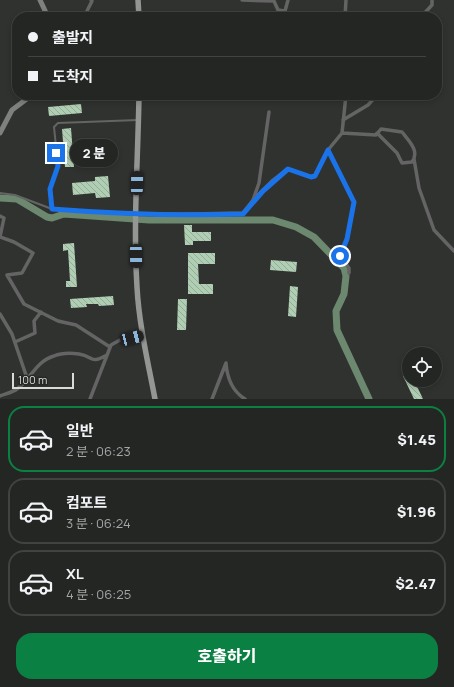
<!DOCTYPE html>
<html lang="ko">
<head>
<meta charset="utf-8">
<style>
	:root { --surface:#242624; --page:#303231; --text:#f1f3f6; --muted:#a3a5a6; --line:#414341; --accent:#0b8043 }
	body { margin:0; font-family:Manrope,"Noto Sans KR",sans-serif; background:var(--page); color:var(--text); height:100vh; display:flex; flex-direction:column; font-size:15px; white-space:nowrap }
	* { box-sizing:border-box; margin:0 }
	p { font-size:13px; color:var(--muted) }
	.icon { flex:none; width:22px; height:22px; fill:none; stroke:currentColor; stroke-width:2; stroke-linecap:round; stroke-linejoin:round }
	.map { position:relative; height:399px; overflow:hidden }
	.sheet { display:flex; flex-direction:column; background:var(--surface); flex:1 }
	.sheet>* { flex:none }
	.hud { position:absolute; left:12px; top:12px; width:430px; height:88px; border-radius:16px; box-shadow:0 2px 6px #0003,0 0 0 1px var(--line); display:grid; align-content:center; height:88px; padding:0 16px; background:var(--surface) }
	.buttons { position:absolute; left:402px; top:347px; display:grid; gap:8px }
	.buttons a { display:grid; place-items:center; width:40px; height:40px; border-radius:50%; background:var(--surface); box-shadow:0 2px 6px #0003,0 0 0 1px var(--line); font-size:20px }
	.scale { position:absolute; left:12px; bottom:10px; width:62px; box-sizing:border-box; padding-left:4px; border:2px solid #d9dbd9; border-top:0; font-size:11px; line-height:14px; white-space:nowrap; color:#d9dbd9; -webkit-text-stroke:3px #262826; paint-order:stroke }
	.end { position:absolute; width:18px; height:18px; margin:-9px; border:5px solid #1a73e8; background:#fff; box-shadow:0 0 0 2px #fff }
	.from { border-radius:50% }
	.bubble { position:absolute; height:28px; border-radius:14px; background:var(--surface); box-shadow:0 2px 6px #0003,0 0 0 1px var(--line); font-size:13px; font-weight:800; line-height:28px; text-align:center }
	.car { position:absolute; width:12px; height:24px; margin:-12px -6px; border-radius:5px; box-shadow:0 0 3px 1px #0007; background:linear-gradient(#222 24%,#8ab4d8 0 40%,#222 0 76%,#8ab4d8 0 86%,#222 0) }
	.hud b { display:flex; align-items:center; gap:14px; height:38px; font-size:15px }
	.hud b+b { border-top:1px solid var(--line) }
	.hud i { width:10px; height:10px; background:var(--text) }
	ul { padding:7px 0 0; list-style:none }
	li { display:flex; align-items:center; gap:12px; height:66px; margin:0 8px 6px; padding:0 8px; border:2px solid var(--line); border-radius:16px }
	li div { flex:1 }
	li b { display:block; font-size:15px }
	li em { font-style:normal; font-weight:800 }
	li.active { border-color:var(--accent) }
	li>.icon { width:36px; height:36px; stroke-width:1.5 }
	.button { display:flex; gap:8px; margin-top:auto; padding:8px 16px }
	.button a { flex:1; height:46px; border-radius:16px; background:var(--accent); color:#fff; font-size:16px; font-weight:800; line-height:46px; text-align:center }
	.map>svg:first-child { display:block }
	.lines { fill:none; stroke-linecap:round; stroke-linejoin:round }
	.river { stroke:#6c886f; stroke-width:7 }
	.building { fill:url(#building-back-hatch) }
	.lane { stroke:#636463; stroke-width:2 }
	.street { stroke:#636463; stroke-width:3.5 }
	.secondary { stroke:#7f807f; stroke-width:5 }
	.primary { stroke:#949694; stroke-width:5.5 }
	.route { stroke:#1a73e8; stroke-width:5 }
</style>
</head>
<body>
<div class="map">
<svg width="454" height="399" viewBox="0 0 454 399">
	<defs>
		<pattern id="building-back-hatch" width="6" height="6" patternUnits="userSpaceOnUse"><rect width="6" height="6" fill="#b0ceb3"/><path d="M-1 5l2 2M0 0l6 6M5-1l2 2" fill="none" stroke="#94ab96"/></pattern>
	</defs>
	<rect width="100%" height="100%" fill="#303230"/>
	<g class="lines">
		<path class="river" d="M 0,198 L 17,199 L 47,217 L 52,218 L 64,214 L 149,220 L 273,220 L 296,227 L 314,237 L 344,268 L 346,276 L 344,294 L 336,311 L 337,330 L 369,399"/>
	</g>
	<path class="building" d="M 81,104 L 82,113 L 49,116 L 48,107 Z
		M 71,128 L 74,167 L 65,167 L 62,129 Z
		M 108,176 L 110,197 L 96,198 L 95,193 L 73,195 L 72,183 L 95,181 L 95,177 Z
		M 184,225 L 192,225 L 192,232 L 211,232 L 211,241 L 193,241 L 193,245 L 185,245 Z
		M 74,243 L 77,287 L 66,287 L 66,281 L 70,281 L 68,250 L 63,251 L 63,244 Z
		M 188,253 L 215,253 L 215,264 L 198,264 L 199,284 L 213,284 L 213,294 L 188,294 Z
		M 271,260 L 297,262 L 296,272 L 270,270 Z
		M 290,286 L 298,287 L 296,317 L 288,316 Z
		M 113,296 L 114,305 L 99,306 L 98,304 L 86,304 L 87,307 L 71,308 L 70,299 Z
		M 178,299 L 187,299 L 186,330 L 177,330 Z
		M 409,373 L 409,380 L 414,380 L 423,399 L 414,399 L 403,376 Z"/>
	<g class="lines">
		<path class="lane" d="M 0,193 L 15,195 L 52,209 L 135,215
			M 52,209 L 50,189 L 58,166 L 54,127 L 58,123 L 138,120"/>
		<path class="street" d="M 242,0 L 274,1 L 278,10 L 285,11 L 288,0
			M 84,17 L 92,1 L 91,0
			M 345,17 L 346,0
			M 421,17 L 432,5 L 432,0
			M 343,120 L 368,105 L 377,95
			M 342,133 L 376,135 L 381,129 L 402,132 C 409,141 420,151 412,162 L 402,163 L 397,153 L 377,133
			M 328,150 L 354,202 L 347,239 L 340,256 L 349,268 L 349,273
			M 414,159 L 419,188 L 434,230 L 454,251
			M 254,199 L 272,181 L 288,169 L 311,177 L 315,176 L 328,150 L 342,133 L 346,95
			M 136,215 L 243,213 L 253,200 L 259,183 L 269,112
			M 0,216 L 4,218 L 0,237
			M 0,237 L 14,242 L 33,253 L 22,273 L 7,275 L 24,304 L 58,321 L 76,325 L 110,347
			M 0,314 L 12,334 L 27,378
			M 15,342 L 35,333 L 34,321 L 41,312
			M 0,396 C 5,394 13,392 17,389 C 31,379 36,361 54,356 C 61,353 72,353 79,354 C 94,356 89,365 107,355
			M 90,399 L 111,345 L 120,340 L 143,335
			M 212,399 L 226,363 C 227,377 232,391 245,399"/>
		<path class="secondary" d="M 40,0 L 48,17
			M 0,133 L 12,110 L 32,95"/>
		<path class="primary" d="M 138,0 L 139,17
			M 139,95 C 138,159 133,224 137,287 C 139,325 148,362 155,399"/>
	</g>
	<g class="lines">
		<path class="route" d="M 56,153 L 58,166 L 50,189 L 52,209 C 116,214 179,216 243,214 L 263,191 L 288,169 L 311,177 L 315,176 L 328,150 L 354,202 L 347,239 L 340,256"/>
	</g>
</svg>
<div class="buttons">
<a><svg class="icon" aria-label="locate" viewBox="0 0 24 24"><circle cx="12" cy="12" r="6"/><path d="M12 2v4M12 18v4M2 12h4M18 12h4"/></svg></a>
</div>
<div class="scale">100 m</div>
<i class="end from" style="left:340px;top:256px"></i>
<i class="end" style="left:56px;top:153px"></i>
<div class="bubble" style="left:70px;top:139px;width:48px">2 분</div>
<i class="car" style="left:137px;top:183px;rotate:1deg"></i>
<i class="car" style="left:136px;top:256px;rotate:179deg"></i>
<i class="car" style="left:132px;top:338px;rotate:76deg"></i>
<div class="hud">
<b><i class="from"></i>출발지</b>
<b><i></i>도착지</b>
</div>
</div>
<section class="sheet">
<ul>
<li class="active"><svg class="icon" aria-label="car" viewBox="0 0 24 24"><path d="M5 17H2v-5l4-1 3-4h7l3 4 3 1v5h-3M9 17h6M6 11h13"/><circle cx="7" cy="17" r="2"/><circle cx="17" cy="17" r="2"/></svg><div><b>일반</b><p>2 분 · 06:23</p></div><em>$1.45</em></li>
<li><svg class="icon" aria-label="car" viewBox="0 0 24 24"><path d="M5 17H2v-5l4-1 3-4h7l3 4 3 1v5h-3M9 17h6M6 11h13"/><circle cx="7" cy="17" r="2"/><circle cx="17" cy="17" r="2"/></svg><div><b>컴포트</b><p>3 분 · 06:24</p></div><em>$1.96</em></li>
<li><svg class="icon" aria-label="car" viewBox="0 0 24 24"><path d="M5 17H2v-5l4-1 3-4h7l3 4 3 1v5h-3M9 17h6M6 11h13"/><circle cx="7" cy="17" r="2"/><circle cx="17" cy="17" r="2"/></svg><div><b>XL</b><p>4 분 · 06:25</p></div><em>$2.47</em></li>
</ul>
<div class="button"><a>호출하기</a></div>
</section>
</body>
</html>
